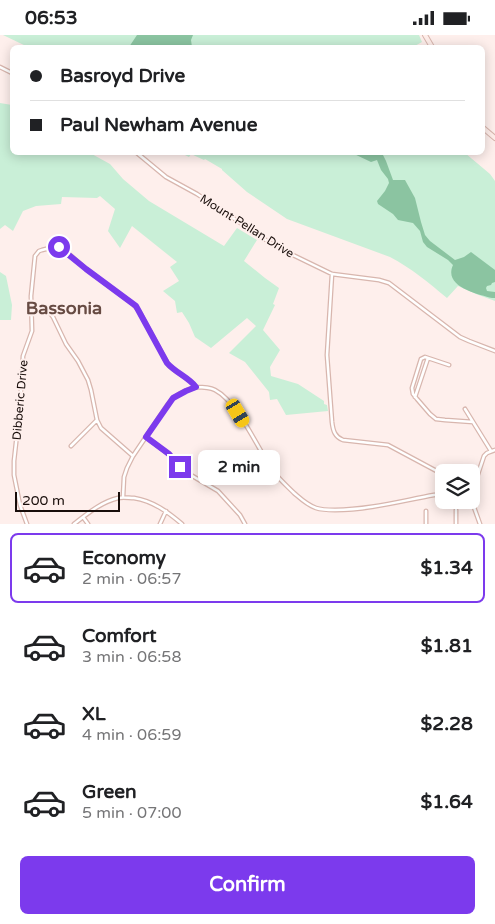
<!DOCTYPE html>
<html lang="en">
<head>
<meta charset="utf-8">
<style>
	:root { --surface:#fff; --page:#f2f2f2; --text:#202124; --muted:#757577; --line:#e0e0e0; --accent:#7c3aed }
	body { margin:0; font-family:"Varela Round",sans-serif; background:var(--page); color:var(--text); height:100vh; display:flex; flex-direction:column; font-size:19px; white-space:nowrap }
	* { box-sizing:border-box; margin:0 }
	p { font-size:16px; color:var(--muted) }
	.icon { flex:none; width:28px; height:28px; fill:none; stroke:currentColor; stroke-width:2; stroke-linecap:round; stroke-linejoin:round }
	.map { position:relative; height:489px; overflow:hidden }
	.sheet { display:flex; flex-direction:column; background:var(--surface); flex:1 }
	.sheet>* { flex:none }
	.hud { position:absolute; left:10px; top:10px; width:475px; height:110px; border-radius:8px; box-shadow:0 2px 12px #0003; display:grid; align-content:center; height:110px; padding:0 20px; background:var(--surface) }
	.controls { position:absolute; left:435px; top:429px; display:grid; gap:10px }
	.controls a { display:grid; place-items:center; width:45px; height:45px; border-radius:8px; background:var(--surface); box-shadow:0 2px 12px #0003; font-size:25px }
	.scale { position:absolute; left:15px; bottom:12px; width:105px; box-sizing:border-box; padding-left:5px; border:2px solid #180d0a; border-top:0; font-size:14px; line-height:18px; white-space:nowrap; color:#180d0a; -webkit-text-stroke:4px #feefec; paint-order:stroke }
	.end { position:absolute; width:22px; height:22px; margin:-11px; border:6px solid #7c3aed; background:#fff; box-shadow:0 0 0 2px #fff }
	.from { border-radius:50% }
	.bubble { position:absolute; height:35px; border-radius:8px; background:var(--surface); box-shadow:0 2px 12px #0003; font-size:16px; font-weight:700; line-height:35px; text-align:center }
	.car { position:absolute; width:15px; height:30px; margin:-15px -8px; border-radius:6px; box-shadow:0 0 4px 1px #0007; background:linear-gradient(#f5c518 24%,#345 0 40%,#f5c518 0 76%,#345 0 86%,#f5c518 0) }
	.hud b { display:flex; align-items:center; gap:18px; height:48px; font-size:19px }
	.hud b+b { border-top:1px solid var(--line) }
	.hud i { width:12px; height:12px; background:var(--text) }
	ul { padding:9px 0 0; list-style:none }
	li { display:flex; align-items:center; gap:15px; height:70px; margin:0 10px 8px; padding:0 10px; border:2px solid transparent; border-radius:8px }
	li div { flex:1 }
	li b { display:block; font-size:19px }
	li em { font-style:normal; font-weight:700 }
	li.active { border-color:var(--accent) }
	li>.icon { width:45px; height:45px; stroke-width:1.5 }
	.cta { display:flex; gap:10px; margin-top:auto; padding:10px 20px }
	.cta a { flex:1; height:58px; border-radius:8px; background:var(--accent); color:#fff; font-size:20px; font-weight:700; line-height:58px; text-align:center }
	.status { display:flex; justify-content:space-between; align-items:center; height:35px; padding:0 25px; background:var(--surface); direction:ltr }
	.status svg { height:14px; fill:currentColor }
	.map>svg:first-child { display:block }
	.green { fill:#c9efd7 }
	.water { fill:#8bc4a1 }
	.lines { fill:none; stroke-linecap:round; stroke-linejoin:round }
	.street-casing { stroke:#d8b6ae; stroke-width:5 }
	.secondary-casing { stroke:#d8b6ae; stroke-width:6 }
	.street { stroke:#fff; stroke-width:2.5 }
	.secondary { stroke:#ffeeea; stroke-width:4 }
	.route { stroke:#7c3aed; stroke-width:6 }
	.labels { text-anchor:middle; stroke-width:4; stroke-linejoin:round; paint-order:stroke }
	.street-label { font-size:12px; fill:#180d0a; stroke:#feefec }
	.district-label { font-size:18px; font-weight:bold; fill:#674b43; stroke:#feefec }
</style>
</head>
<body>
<div class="status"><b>06:53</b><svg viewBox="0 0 49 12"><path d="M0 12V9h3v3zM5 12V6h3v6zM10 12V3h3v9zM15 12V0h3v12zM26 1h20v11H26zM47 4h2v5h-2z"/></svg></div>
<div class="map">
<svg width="495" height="489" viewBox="0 0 495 489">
	<rect width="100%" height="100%" fill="#feefec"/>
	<path class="green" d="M 3,0 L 419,0 L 422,7 L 413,12 L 28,12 Z
		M 0,68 L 12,70 L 12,118 L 90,118 L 110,129 L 123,144 L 149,166 L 224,211 L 237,193 L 257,205 L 244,226 L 265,243 L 279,253 L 273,269 L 275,270 L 263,295 L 280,315 L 270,332 L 271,341 L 298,349 L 324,366 L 324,369 L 327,370 L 328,376 L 286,380 L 277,364 L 270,365 L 269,357 L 245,327 L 229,318 L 256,291 L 247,283 L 211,313 L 195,302 L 189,288 L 182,277 L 177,278 L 175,266 L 163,256 L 179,246 L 170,232 L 177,227 L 132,191 L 120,213 L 108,196 L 115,174 L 100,161 L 97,163 L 62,162 L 61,169 L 36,171 L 23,176 L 13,196 L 5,190 L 0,194 Z
		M 181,118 L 465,118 L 490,139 L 495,146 L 495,266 L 476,259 L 458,251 L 447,263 C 429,248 411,233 390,222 L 287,184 L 247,157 L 222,135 L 222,134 L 205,124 L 204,125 L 191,119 L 189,122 Z
		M 0,237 L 6,241 L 12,270 L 11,285 L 0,285 Z"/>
	<path class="water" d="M 137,0 L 193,0 L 191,5 L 192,12 L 129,12 Z
		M 324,118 L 382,118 L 386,126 L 393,145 L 405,145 L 415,163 L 421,187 L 425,200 L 430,206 L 455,225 L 464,222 L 471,217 L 495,235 L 495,247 L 492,248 L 491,250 L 487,251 L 486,253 L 487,256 L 495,257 L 495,263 L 492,263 C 478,259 443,252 453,230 L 448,225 L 427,212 L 423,207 L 420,196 L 413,188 L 398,185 L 393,179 L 378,169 L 377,166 L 385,156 L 389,148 L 388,144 L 381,135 L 377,125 L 371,127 L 352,118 L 348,119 L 326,120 Z"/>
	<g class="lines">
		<g class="street-casing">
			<path id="street" d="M 0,32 L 12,38
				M 137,118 L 166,142 L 197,159 L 275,211 L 295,221 L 332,239 L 379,245 L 389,248 L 460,302 L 469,306 L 495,316
				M 332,239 L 327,320 L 332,387 C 333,396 335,402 343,405 L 388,410 L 444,440
				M 32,273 L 47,275 L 50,278 L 53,282 L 66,309 L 78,326 L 88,345 L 91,355 L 97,385 L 101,393 L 133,421
				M 449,330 L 425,322 L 421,324 L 412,353 L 413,359 L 417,364 L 430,379 L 436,384 L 445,385 L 473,387
				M 415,362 L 428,323
				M 465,374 L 491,416
				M 146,402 L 171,421 L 184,436 L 218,456 L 240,480 L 245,489
				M 71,411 L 97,385
				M 471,456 L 474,451 L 484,421 L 487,418 L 495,415
				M 123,462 L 124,442 L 127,433 L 133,421 L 168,369 C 175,360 185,355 196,352
				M 471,464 L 480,489
				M 456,475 L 456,489
				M 83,482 L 88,489
				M 27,489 L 20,470 L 14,440 L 14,426 L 20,372 L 23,321 L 32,296 L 31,261 L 35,221 L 39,216 L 42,215 L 54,212 L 61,212 L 86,234 L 133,269 L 139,276 L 169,331 C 178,339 189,343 196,352 C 203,352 209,352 215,355 C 238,367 258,414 273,436 C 279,444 287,451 294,458 C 301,464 307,470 316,473 C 322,475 329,475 335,475 C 368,475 401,466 434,460 L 444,459
				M 74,489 C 87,479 101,467 118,463 C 123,462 129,463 134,463 C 153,466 168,477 182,489
				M 160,489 L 166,476
				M 426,489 L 426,476"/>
		</g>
		<g class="secondary-casing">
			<path id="secondary" d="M 425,0 L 432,12
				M 482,92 L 495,103"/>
		</g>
		<use href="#street" class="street"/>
		<use href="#secondary" class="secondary"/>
	</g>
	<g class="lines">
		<path class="route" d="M 59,212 L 86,234 L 136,271 L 167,328 C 176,338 188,342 196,352 L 186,356 L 173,363 L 146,402 L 169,419 L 180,432"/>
	</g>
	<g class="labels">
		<g class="street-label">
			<text transform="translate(247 191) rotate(32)" y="4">Mount Pellan Drive</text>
			<text transform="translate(20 365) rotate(-85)" y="4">Dibberic Drive</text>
		</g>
		<g class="district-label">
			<text x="64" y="279">Bassonia</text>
		</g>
	</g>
</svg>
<div class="controls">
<a><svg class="icon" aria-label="layers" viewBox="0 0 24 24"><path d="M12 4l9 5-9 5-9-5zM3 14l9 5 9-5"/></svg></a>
</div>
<div class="scale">200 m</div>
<i class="end from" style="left:59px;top:212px"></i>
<i class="end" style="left:180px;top:432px"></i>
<div class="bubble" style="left:198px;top:415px;width:82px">2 min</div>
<i class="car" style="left:238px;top:378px;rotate:149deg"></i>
<div class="hud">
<b><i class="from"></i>Basroyd Drive</b>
<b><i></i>Paul Newham Avenue</b>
</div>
</div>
<section class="sheet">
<ul>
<li class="active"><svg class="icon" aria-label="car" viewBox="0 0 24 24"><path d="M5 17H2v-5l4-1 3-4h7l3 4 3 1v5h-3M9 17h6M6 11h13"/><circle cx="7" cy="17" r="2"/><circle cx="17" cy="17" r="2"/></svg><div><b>Economy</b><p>2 min · 06:57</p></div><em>$1.34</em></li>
<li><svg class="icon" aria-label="car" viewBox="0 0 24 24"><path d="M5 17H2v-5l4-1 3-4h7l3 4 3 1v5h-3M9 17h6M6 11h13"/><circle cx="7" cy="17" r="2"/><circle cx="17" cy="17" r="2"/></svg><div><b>Comfort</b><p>3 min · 06:58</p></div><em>$1.81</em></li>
<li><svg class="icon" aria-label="car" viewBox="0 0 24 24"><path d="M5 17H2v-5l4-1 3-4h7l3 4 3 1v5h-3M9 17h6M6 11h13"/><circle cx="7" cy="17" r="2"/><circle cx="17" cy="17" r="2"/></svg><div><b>XL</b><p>4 min · 06:59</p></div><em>$2.28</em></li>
<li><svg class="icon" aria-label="car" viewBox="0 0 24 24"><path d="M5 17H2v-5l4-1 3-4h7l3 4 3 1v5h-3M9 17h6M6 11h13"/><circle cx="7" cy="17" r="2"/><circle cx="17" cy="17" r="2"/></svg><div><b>Green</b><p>5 min · 07:00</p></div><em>$1.64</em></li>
</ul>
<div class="cta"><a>Confirm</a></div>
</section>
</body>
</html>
